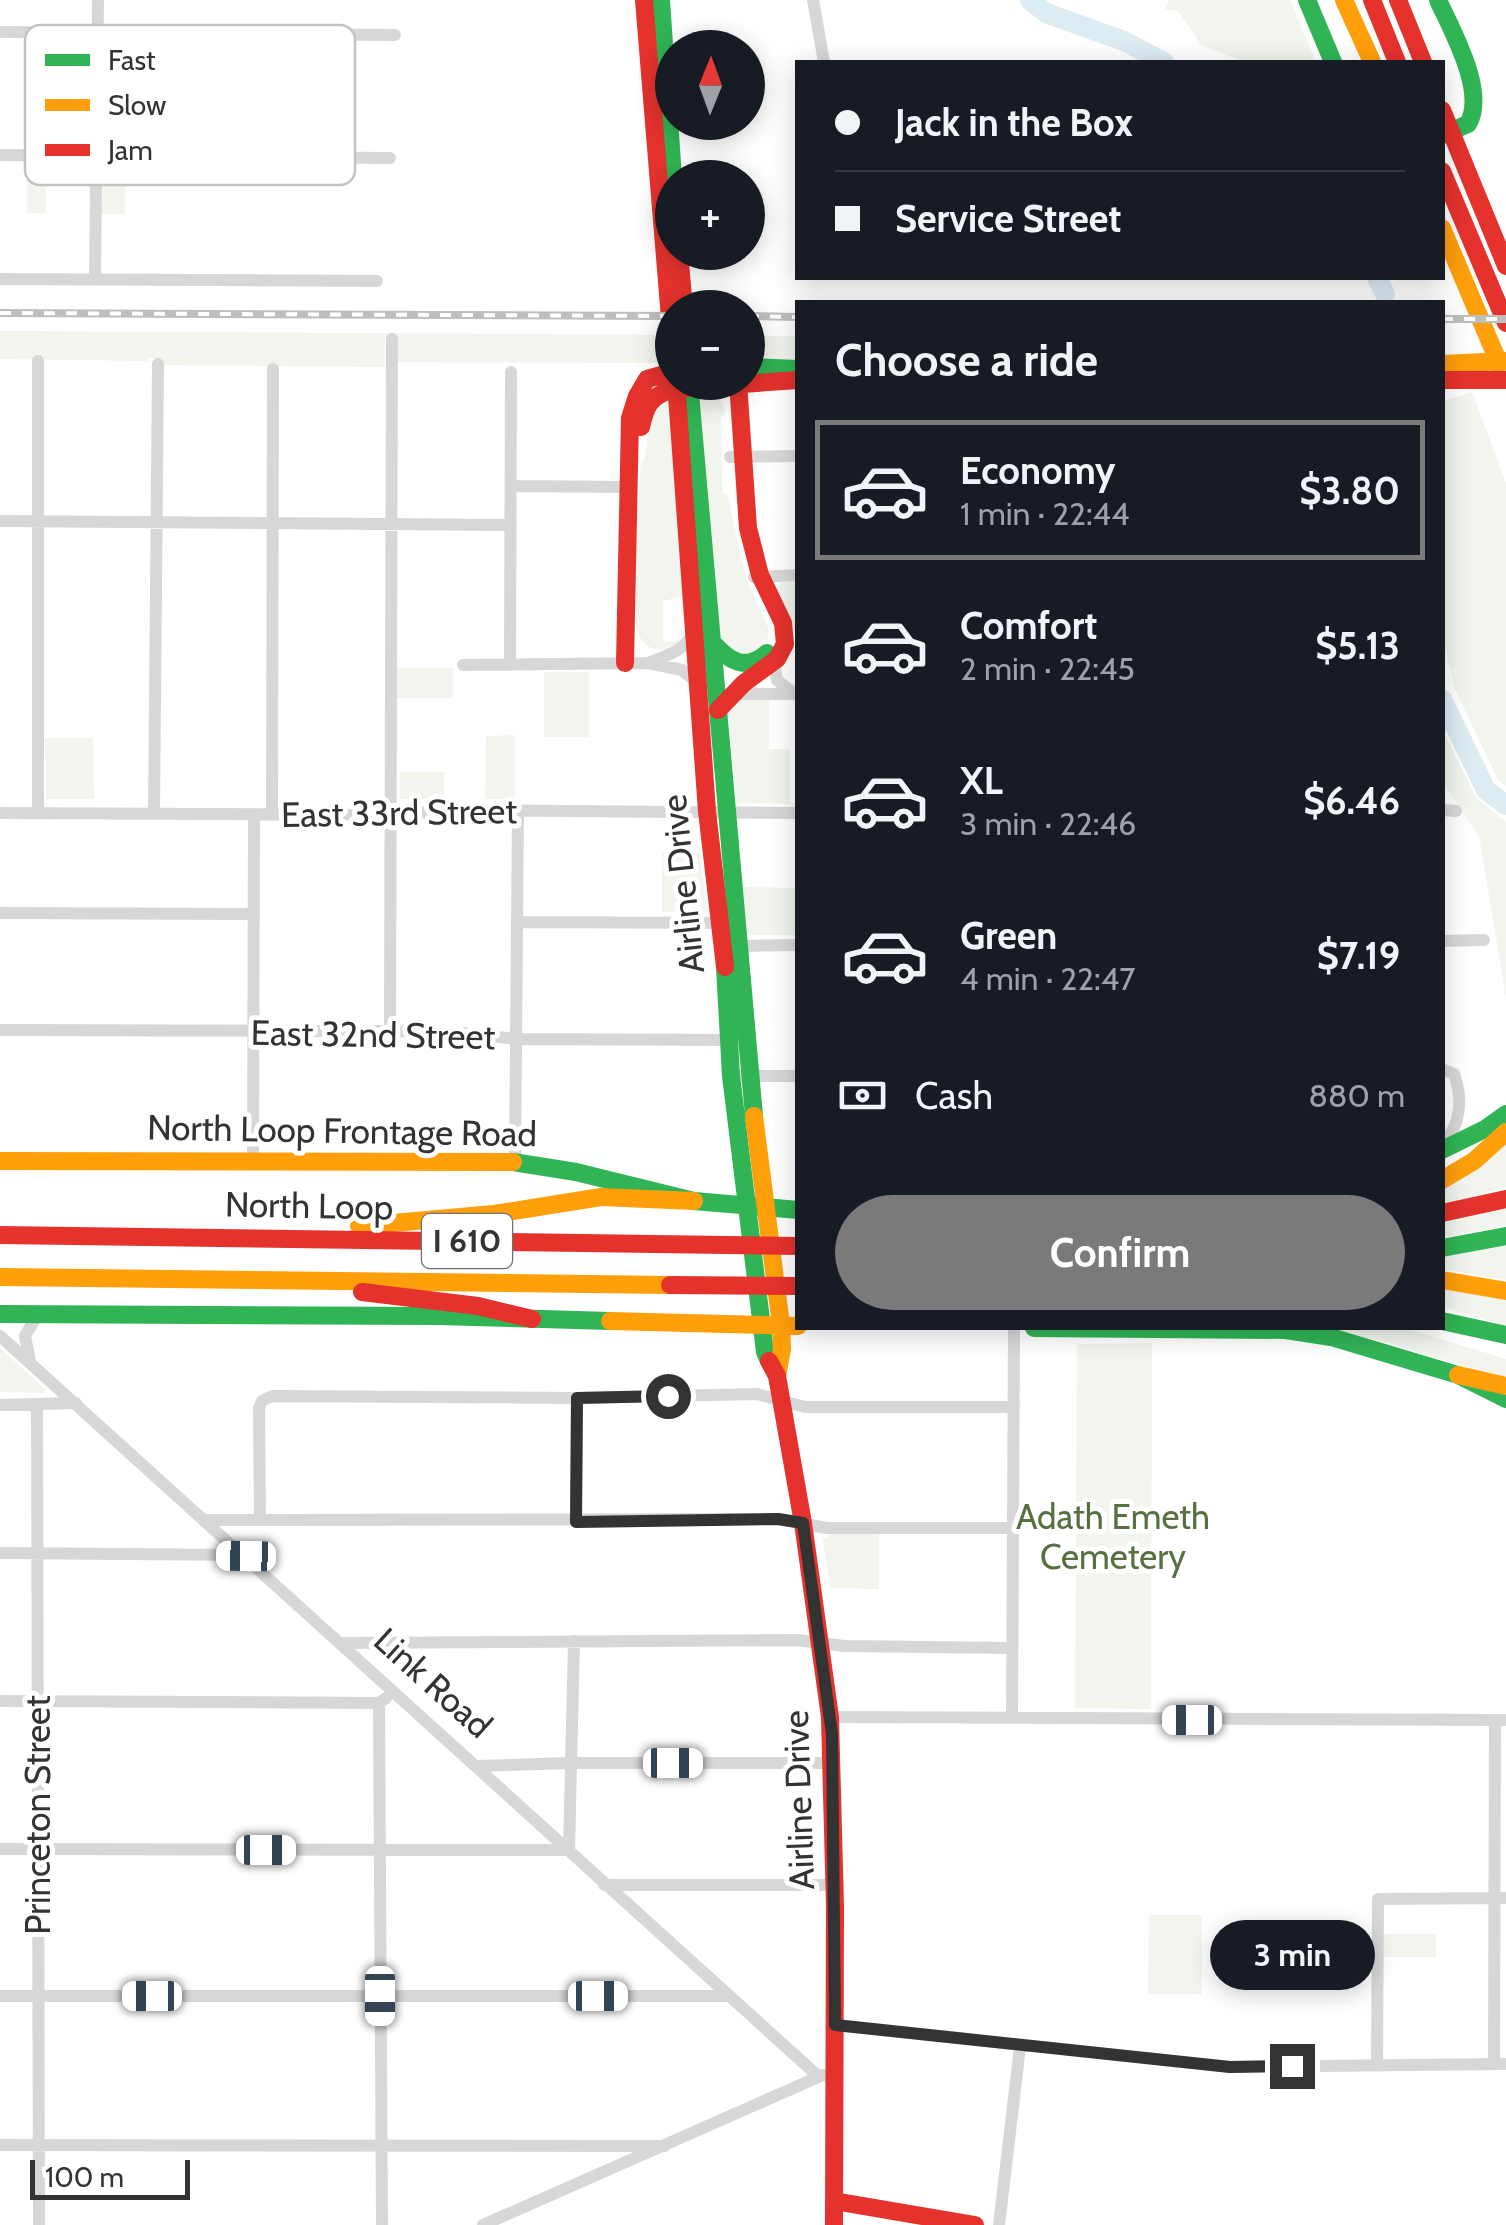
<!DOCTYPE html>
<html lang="en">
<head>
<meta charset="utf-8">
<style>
	:root { --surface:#171b24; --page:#20242c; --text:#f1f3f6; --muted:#9ea1a6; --line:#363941; --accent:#7a7a7a }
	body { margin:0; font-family:Cabin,sans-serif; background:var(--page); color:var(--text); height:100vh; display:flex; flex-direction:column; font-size:38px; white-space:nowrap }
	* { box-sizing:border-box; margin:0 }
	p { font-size:32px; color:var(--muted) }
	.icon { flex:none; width:55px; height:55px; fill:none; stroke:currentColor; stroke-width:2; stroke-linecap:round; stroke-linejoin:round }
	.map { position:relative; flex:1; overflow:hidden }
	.details { position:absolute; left:795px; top:300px; width:650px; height:1030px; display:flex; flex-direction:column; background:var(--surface); border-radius:0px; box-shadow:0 5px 25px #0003 }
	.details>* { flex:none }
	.banner { position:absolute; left:795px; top:60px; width:650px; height:220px; border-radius:0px; box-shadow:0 5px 25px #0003; display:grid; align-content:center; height:220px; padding:0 40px; background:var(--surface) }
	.needle { width:65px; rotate:1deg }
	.buttons { position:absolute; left:655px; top:30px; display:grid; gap:20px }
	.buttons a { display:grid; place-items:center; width:110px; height:110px; border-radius:50%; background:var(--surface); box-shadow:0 5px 25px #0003; font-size:50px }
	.scale { position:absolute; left:30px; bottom:25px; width:160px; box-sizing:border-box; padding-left:10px; border:5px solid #333; border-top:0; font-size:28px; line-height:35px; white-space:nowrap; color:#333; -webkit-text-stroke:8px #fff; paint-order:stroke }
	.end { position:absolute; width:45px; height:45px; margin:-22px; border:12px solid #333; background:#fff; box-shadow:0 0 0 5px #fff }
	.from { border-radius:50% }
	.bubble { position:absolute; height:70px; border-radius:35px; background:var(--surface); box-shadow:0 5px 25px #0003; font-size:32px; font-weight:800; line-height:70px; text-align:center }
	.car { position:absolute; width:30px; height:60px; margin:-30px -15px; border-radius:12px; box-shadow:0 0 8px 2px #0007; background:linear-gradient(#fff 24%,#345 0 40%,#fff 0 76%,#345 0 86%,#fff 0) }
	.banner b { display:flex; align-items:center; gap:35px; height:95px; font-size:38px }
	.banner b+b { border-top:2px solid var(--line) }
	.banner i { width:25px; height:25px; background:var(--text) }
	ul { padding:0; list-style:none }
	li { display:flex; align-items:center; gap:30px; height:140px; margin:0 20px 15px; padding:0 20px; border:5px solid transparent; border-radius:0px }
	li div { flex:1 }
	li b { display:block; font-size:38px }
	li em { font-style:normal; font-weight:800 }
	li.active { border-color:var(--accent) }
	li>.icon { width:90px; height:90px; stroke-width:1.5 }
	h2 { padding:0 40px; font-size:45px; line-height:120px }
	.pay { display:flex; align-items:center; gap:25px; height:110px; padding:0 40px; font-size:38px }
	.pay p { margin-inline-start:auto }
	.primary-button { display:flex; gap:20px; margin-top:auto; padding:20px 40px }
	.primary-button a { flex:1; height:115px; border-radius:60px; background:var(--accent); color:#fff; font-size:40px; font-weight:800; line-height:115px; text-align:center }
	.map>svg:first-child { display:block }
	.green { fill:#f1f5ed }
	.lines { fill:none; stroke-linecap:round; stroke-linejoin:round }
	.river { stroke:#ddebf3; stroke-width:20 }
	.street { stroke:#d7d7d7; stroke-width:12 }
	.fast { stroke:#30b455; stroke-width:18 }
	.slow { stroke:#ff9f0a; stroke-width:18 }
	.jam { stroke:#e5322d; stroke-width:18 }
	.rail-casing { stroke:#bebebe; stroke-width:8 }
	.rail { stroke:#fff; stroke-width:4; stroke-dasharray:11; stroke-linecap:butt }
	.route { stroke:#333; stroke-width:12 }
	.labels { text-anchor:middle; stroke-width:10; stroke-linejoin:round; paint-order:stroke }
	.shield { fill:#fff; stroke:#707070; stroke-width:2.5 }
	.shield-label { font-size:32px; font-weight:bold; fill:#333 }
	.street-label { font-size:35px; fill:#333; stroke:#fff }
	.park-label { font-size:35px; fill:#56703f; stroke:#fff }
	.key { fill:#fff; stroke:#c2c2c2; stroke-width:2.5 }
	.key-label { font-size:28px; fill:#333 }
</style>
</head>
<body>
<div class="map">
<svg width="1506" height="2225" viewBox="0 0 1506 2225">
	<rect width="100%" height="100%" fill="#fff"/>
	<path class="green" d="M 1169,0 L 1290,0 L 1316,62 L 1245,62 L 1202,46 L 1178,11 L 1165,9 Z
		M 103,160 L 125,161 L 125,214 L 102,214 Z
		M 27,162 L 46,162 L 46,213 L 27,213 Z
		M 0,331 L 672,335 L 672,363 L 397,362 L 397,339 L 385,338 L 384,367 L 162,365 L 162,359 L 148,358 L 148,361 L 0,359 Z
		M 748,336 L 797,336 L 797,363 L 748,361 Z
		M 1472,392 L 1506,483 L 1506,786 L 1498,780 L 1455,689 L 1443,638 L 1443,401 Z
		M 712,394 C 721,399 725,404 725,415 L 721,416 L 723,493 L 727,494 L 746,577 L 769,630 L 767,641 L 755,653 L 736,654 L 722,645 L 703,440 L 671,443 L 683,596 L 663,601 L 663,642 L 680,640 C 662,656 644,652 636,628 L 636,540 L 641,461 L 644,461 L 652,415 L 648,413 L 663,397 Z
		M 797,581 L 797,631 L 791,631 L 776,590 L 782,582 Z
		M 397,668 L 453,668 L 453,698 L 397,698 Z
		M 544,672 L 589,672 L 589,737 L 544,737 Z
		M 741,698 L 769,698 L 769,749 L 790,749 L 790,804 L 736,803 L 728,708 Z
		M 1442,728 L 1476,798 L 1506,822 L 1506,997 L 1479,836 L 1443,783 Z
		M 515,735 L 515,799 L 485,799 L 486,736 Z
		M 45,738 L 93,738 L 94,799 L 46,799 Z
		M 400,772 L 444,772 L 444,799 L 400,799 Z
		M 662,853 L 701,853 L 707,912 L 662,912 Z
		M 743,887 L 797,888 L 797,935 L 747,935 Z
		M 1506,1140 L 1506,1187 L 1443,1206 L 1443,1187 Z
		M 1506,1206 L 1506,1226 L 1443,1238 L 1442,1220 Z
		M 1506,1243 L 1506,1280 L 1443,1269 L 1442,1255 Z
		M 1442,1287 L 1506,1298 L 1506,1326 L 1443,1307 Z
		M 1325,1328 L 1404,1328 L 1506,1359 L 1506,1380 L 1386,1342 Z
		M 1152,1343 L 1151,1709 L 1075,1708 L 1077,1344 Z
		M 0,1348 L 46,1390 L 44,1393 L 0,1392 Z
		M 832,1534 L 879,1534 L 879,1589 L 830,1588 L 823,1539 Z
		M 1149,1915 L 1202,1915 L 1202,1994 L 1148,1994 Z
		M 1384,1934 L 1436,1934 L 1436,1957 L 1384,1957 Z"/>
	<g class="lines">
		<path class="river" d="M 1030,0 L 1046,13 L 1124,41 L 1164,62
			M 1377,278 L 1385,294
			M 1442,699 L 1486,790 L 1506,805"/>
		<path class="street" d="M 813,0 L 824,62
			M 0,32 L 395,35
			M 0,155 L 390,158
			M 0,279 L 377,281
			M 95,279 L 98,0
			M 38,361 L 38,813
			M 730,457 L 798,456
			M 511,486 L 627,487
			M 0,521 L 511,525
			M 754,577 L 798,575
			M 779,658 L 775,667 L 777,680 L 793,693
			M 650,662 C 667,656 686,650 693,632
			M 463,665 L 648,663 L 682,670 L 699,684
			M 510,665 L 511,372
			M 733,694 L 798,694
			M 1442,810 L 1456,811
			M 0,813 L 390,815 L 461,810 L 798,813
			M 154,814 L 158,364
			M 272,814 L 273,369
			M 0,913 L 254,914
			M 518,922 L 727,923
			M 1442,941 L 1484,940
			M 737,946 L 798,945
			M 0,1030 L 390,1031 L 463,1033 L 516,1039 L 733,1040
			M 390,1031 L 392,339
			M 1442,1069 L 1454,1074 C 1463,1098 1461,1126 1443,1143
			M 743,1076 L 798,1076
			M 253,1161 L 254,815
			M 515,1162 L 518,811
			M 0,1336 L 818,2076
			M 30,1361 L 25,1336 L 38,1314
			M 0,1405 L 76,1403
			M 37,1405 L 39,2225
			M 260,1519 L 259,1408 L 262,1401 L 272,1396 L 577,1398 L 757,1394 L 805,1407 L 1014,1407
			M 208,1520 L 778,1519 L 827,1528 L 1013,1528
			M 576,1521 L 577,1398
			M 0,1553 L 246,1555
			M 341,1643 L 797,1640 L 844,1646 L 1012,1648
			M 0,1701 L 379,1703 L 386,1698
			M 379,1703 L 382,2225
			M 830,1717 L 1506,1720
			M 1012,1718 L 1014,1328
			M 478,1766 L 571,1763 L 832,1763
			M 0,1849 L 569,1850 L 574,1641
			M 604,1885 L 835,1885
			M 0,1996 L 727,1996
			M 835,2025 L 1230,2067 L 1506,2064
			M 1494,2064 L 1495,1720
			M 1377,2065 L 1378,1899 L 1506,1898
			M 0,2145 L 665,2146
			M 483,2225 L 823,2075
			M 999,2225 L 1020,2047"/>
		<path class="fast" d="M 661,0 L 673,178
			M 1307,0 L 1333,62
			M 1438,0 C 1452,31 1487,92 1468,124 L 1442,135
			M 748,367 L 798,369
			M 689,382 L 754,1116
			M 712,642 C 729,661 745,672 767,653
			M 725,967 L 731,1076 L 765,1352 L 769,1361
			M 1442,1150 L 1485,1129 L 1506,1114
			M 513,1162 L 576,1172 L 694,1201 L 798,1210
			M 1442,1248 L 1506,1236
			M 0,1314 L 439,1316 L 610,1321
			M 1442,1321 L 1506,1335
			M 1034,1328 L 1286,1330 L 1331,1337 L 1458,1375 L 1506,1399"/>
		<path class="slow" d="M 1344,0 L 1372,62
			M 1442,228 L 1506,380
			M 1442,364 L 1506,361
			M 754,1116 L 781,1325 L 782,1349 L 777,1376
			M 0,1161 L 513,1162
			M 1442,1180 L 1474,1161 L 1506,1132
			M 359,1226 L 494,1214 L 601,1197 L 694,1201
			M 0,1277 L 670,1285
			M 1442,1280 L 1506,1291
			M 610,1321 L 798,1326
			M 1458,1375 L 1506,1386"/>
		<path class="jam" d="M 644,0 L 672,343
			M 1372,0 L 1397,62
			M 1398,0 L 1423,62
			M 1442,110 L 1506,266
			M 1442,171 L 1506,323
			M 679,252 L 684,308
			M 1442,380 L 1506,380
			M 676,382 L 707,811 L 725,967
			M 641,427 C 646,405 650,397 672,389 L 798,380
			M 625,663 L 630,418 L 637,396 L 647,379 L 672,372
			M 718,710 L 744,683 L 777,659 L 785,644 L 783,623 L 760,575 L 748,528 L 738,382
			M 1442,1213 L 1506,1199
			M 0,1235 L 798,1246
			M 670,1285 L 798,1286
			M 362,1292 L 478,1306 L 532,1319
			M 769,1361 L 777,1376 L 803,1523 L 830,1717 L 835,1907 L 834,2225
			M 834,2201 L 975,2225"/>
		<g class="rail-casing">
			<path id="rail" d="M 0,313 L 672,316
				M 748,316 L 798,317
				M 1442,319 L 1506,319"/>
		</g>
		<use href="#rail" class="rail"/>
	</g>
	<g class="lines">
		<path class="route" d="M 668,1396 L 577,1398 L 576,1522 L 778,1519 L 803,1523 L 832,1734 L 835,2025 L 1230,2067 L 1292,2066"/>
	</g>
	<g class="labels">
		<rect class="shield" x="422" y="1214" width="90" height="54" rx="8"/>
		<g class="shield-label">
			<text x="467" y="1252">I 610</text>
		</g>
		<g class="street-label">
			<text transform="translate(399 813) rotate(-1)" y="12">East 33rd Street</text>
			<text transform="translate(683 884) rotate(-96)" y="12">Airline Drive</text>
			<text transform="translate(373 1035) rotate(1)" y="12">East 32nd Street</text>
			<text transform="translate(342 1131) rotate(1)" y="12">North Loop Frontage Road</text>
			<text transform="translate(309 1206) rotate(1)" y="12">North Loop</text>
			<text transform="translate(433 1683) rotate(42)" y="12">Link Road</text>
			<text transform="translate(799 1800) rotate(-92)" y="12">Airline Drive</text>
			<text transform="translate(38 1815) rotate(-90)" y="12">Princeton Street</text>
		</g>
		<g class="park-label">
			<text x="1113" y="1529">Adath Emeth<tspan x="1113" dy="40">Cemetery</tspan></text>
		</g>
	</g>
	<rect x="25" y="25" width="330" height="160" rx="15" class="key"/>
	<rect x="45" y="54" width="45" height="12" fill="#30b455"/>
	<rect x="45" y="99" width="45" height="12" fill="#ff9f0a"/>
	<rect x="45" y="144" width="45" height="12" fill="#e5322d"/>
	<g class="key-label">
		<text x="108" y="70">Fast</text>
		<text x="108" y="115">Slow</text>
		<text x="108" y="160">Jam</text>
	</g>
</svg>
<div class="buttons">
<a><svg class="needle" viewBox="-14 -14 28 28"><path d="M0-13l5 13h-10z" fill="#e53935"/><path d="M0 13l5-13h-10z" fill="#9ea1a6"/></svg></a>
<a>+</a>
<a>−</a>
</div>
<div class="scale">100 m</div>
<i class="end from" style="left:668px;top:1396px"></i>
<i class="end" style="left:1292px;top:2066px"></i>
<div class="bubble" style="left:1210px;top:1920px;width:165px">3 min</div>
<i class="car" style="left:246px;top:1556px;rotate:271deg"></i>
<i class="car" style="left:1192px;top:1720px;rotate:270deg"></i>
<i class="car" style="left:673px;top:1763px;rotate:90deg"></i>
<i class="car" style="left:266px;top:1850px;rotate:90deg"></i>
<i class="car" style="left:152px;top:1996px;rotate:270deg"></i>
<i class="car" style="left:380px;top:1996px;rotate:180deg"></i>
<i class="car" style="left:598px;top:1996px;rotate:90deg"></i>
<div class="banner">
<b><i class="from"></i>Jack in the Box</b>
<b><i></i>Service Street</b>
</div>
<section class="details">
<h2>Choose a ride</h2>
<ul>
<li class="active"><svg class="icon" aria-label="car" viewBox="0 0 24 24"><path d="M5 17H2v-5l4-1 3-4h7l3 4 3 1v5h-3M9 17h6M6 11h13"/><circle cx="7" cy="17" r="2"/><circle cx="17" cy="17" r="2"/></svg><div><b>Economy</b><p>1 min · 22:44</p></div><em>$3.80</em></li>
<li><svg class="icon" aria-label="car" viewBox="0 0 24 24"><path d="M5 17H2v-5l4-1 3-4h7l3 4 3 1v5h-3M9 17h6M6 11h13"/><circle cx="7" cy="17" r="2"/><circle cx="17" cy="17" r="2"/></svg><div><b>Comfort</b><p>2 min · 22:45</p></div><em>$5.13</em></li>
<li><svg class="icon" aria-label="car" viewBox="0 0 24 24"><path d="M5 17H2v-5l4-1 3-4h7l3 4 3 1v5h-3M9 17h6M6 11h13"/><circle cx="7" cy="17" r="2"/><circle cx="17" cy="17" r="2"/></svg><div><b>XL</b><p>3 min · 22:46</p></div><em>$6.46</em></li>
<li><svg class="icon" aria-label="car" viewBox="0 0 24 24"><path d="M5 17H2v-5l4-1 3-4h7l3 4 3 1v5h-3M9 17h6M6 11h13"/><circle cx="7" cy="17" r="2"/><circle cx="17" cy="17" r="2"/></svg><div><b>Green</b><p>4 min · 22:47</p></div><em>$7.19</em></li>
</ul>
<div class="pay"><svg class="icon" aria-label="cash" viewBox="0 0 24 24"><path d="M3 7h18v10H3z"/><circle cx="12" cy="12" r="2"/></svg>Cash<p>880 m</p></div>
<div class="primary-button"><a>Confirm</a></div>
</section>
</div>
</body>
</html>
